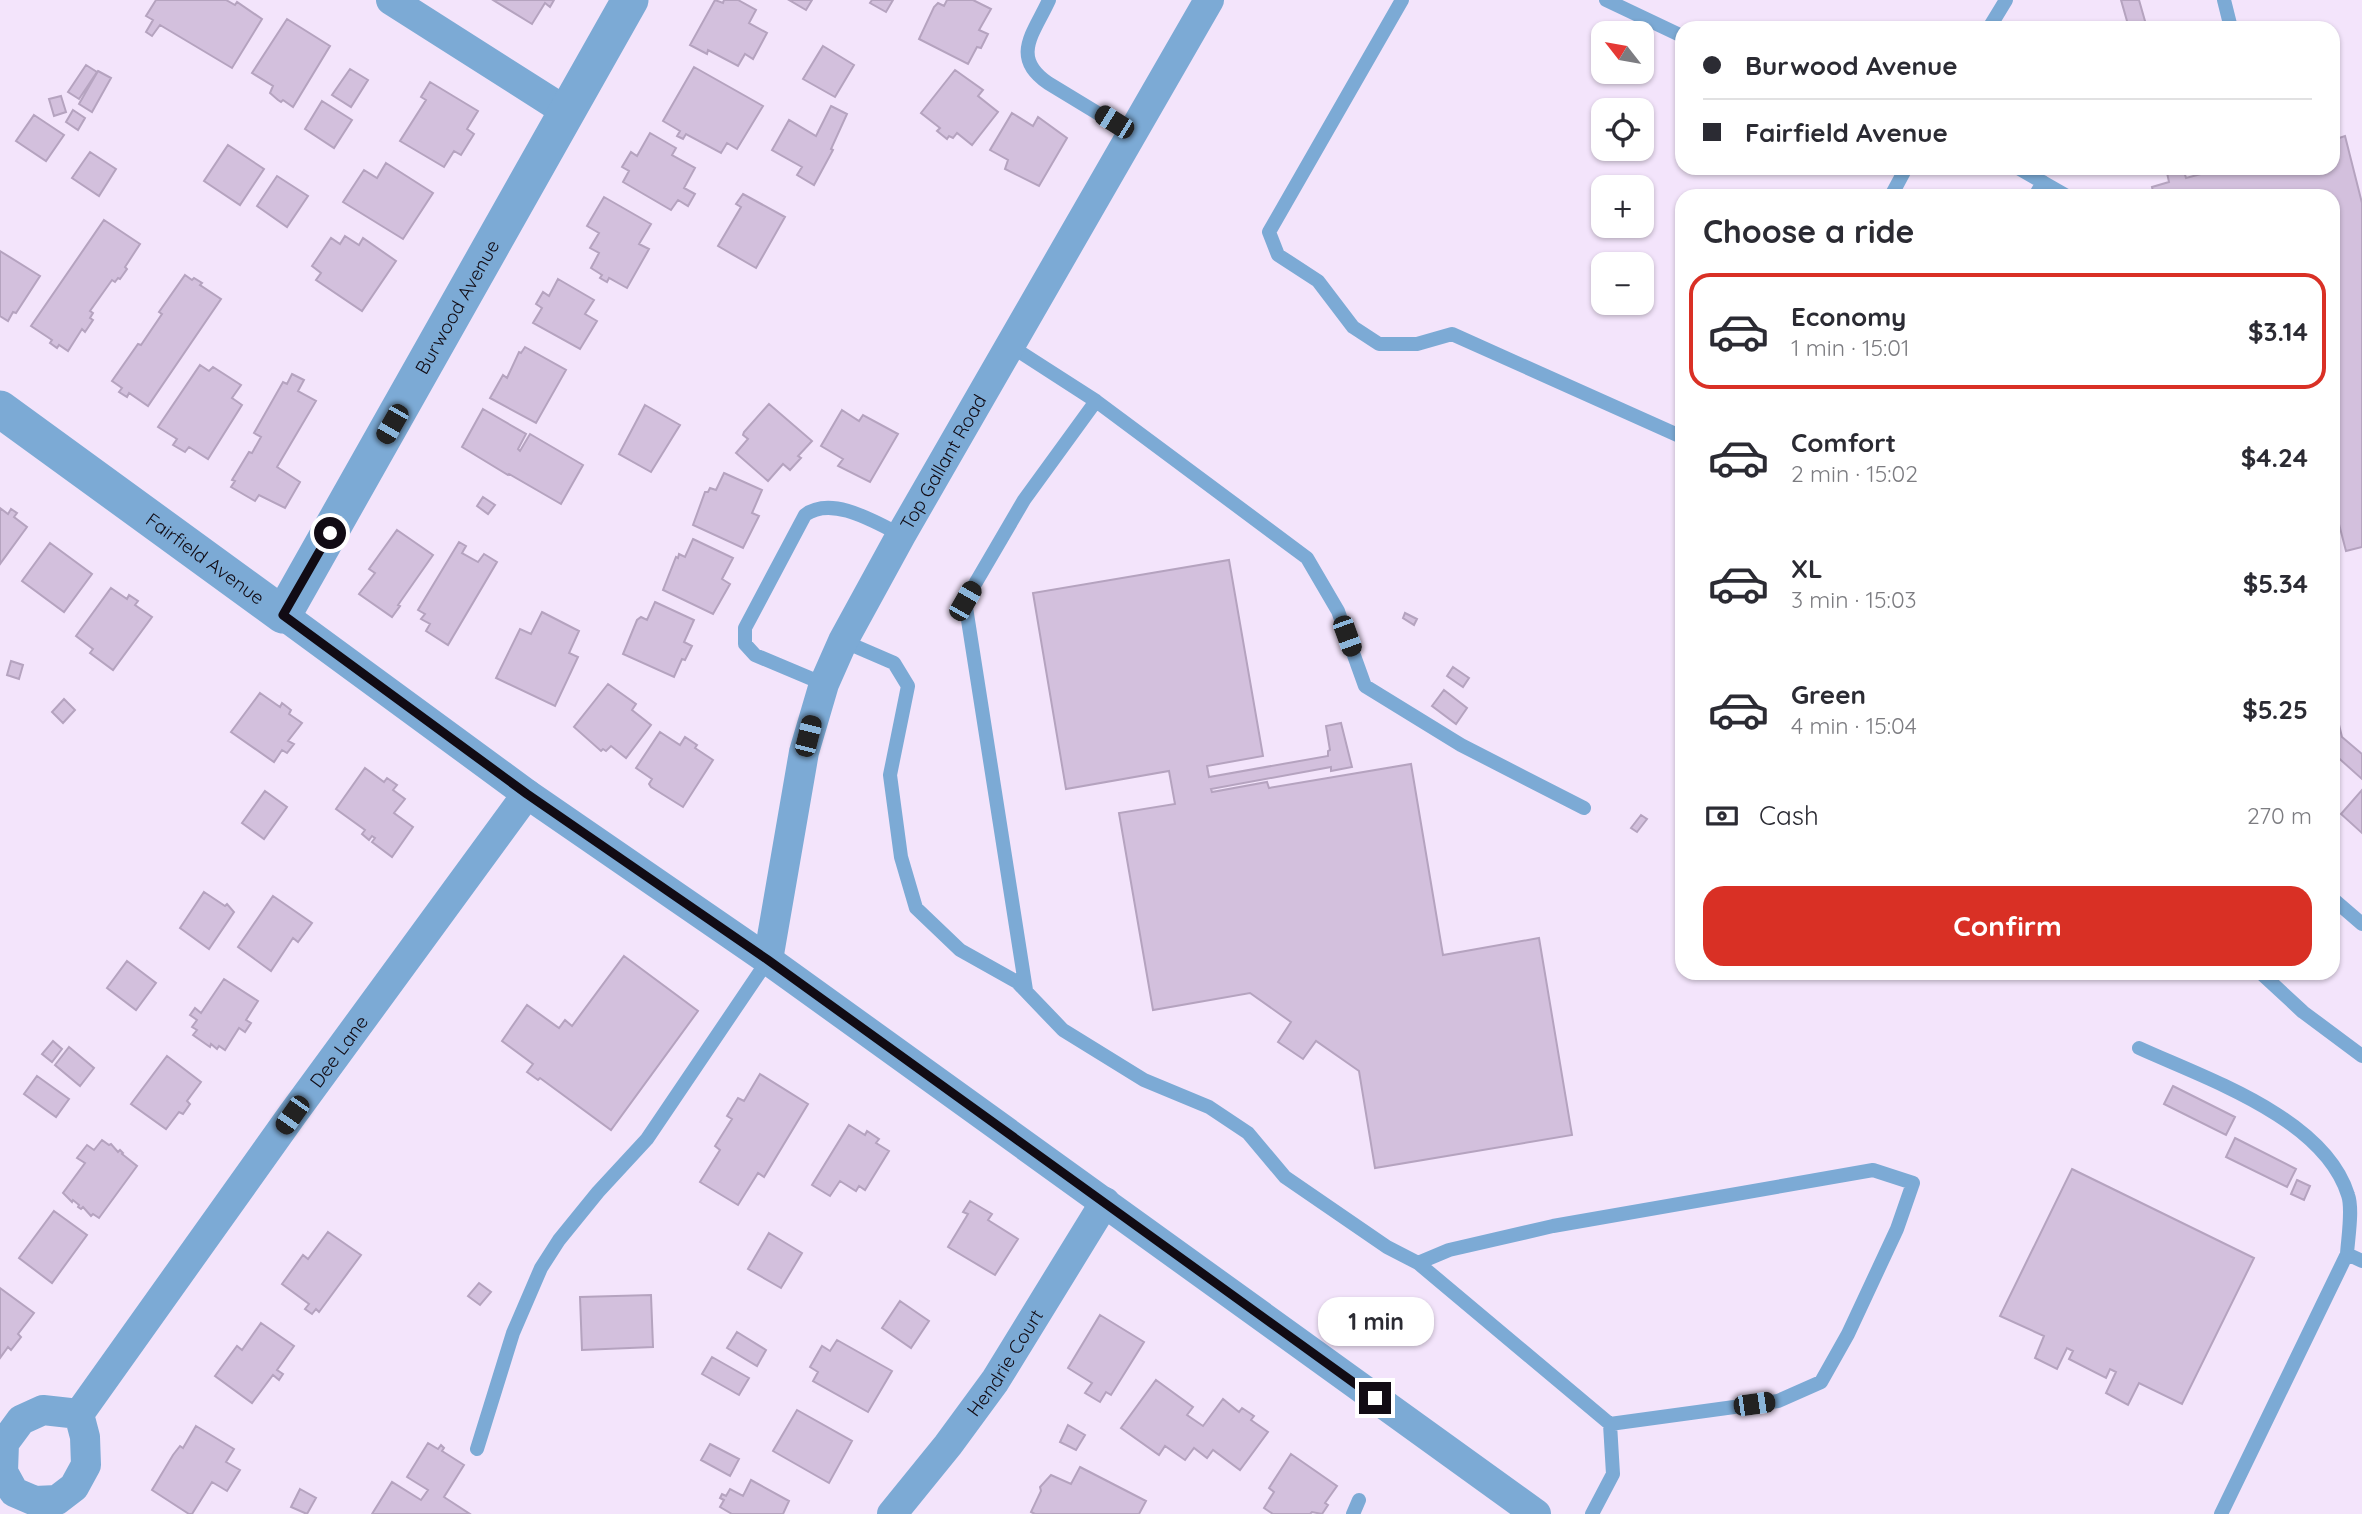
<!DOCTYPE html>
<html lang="en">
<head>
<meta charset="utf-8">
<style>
	:root { --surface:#fff; --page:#f2f2f3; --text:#2b2b33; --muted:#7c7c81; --line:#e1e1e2; --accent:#d93025 }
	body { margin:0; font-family:Quicksand,sans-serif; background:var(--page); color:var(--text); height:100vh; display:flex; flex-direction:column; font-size:26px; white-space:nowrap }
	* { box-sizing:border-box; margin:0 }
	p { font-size:23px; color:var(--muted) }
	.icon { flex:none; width:38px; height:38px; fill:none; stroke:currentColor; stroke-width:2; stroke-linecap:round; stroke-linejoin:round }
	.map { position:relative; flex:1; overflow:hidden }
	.side { position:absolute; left:1675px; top:189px; width:665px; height:791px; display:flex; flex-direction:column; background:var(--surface); border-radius:21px; box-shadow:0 2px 5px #0004 }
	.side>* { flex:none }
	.banner { position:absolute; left:1675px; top:21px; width:665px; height:154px; border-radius:21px; box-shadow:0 2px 5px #0004; display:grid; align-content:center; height:154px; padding:0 28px; background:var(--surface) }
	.needle { width:46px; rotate:301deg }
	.controls { position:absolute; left:1591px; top:21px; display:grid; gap:14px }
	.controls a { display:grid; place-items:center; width:63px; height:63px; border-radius:14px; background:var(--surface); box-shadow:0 2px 5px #0004; font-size:35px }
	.end { position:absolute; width:32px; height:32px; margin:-16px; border:9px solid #110b14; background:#fff; box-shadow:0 0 0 4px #fff }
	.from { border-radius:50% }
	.bubble { position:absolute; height:49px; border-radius:21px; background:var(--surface); box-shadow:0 2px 5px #0004; font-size:23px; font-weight:800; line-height:49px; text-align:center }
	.car { position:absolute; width:21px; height:42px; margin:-21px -10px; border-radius:9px; box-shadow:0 0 5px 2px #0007; background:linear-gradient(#222 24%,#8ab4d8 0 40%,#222 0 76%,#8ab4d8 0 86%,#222 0) }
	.banner b { display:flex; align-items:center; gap:24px; height:66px; font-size:26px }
	.banner b+b { border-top:2px solid var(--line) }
	.banner i { width:18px; height:18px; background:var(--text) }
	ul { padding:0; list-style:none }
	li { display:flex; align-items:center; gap:21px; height:116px; margin:0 14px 10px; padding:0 14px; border:4px solid transparent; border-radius:21px }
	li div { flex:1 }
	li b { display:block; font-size:26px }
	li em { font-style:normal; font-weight:800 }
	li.selected { border-color:var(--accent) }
	li>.icon { width:63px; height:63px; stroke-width:1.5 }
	h2 { padding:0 28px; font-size:32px; line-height:84px }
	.pay { display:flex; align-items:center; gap:18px; height:77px; padding:0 28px; font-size:26px }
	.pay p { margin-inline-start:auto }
	.action { display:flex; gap:14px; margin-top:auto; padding:14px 28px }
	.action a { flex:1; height:80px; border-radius:21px; background:var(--accent); color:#fff; font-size:28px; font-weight:800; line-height:80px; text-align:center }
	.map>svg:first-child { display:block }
	.building { fill:#d3c0dd; stroke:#b5a3bf; stroke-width:2 }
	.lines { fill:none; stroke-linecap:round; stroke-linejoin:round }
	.service { stroke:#7caad5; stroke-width:14 }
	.minor { stroke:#7caad5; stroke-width:30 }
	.tertiary { stroke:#7caad5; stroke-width:37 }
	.route { stroke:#110b14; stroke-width:9 }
	.labels { text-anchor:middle; stroke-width:5; stroke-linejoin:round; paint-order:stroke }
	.street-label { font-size:19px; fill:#110b14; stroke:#f3e4fb }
</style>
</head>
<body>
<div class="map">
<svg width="2362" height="1514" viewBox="0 0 2362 1514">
	<rect width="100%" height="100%" fill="#f3e4fb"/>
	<path class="building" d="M 156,0 L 226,0 L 235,5 L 237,2 L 262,19 L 232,68 L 160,25 L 152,36 L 146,32 L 153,20 L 146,16 Z
		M 493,0 L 554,0 L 550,7 L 545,3 L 532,24 Z
		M 715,0 L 723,3 L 724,0 L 738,0 L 756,10 L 749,23 L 767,33 L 753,59 L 745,54 L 738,66 L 708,50 L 707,54 L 690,45 Z
		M 789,0 L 812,0 L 806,10 Z
		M 872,0 L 893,0 L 886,12 L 870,3 Z
		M 947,0 L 973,0 L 991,9 L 979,30 L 988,34 L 981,48 L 977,47 L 968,64 L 919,39 L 934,7 L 938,3 L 944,6 Z
		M 2121,0 L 2139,0 L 2147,28 L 2129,28 Z
		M 287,19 L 330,46 L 293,107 L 283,100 L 281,102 L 278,100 L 270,93 L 273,86 L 252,73 Z
		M 823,46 L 854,65 L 835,97 L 803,79 Z
		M 86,65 L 97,72 L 79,99 L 68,92 Z
		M 694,67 L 763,106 L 737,149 L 727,143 L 721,153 L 686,134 L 683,139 L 677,136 L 680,131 L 663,121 Z
		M 350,69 L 368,80 L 351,107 L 332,95 Z
		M 955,70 L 983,90 L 978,96 L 998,112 L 972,145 L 957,133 L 953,138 L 949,136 L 947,139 L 937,131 L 940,128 L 921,113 Z
		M 98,71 L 111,78 L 92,112 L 79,104 Z
		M 430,82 L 478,111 L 467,129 L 474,134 L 461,155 L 454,151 L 444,167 L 400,141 L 426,100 L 421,97 Z
		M 61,96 L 66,112 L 54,116 L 49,99 Z
		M 322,101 L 352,120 L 334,148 L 305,129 Z
		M 831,106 L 847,114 L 831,149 L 833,150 L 814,185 L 797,175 L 802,167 L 772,150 L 789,120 L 816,136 Z
		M 73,110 L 85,118 L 78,130 L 66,122 Z
		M 1012,113 L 1033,126 L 1038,117 L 1067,138 L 1039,186 L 1005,169 L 1008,160 L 990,150 Z
		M 34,115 L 64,135 L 46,161 L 16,141 Z
		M 650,133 L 676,148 L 672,155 L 695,168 L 684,188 L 695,194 L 688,206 L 678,200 L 671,210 L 623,182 L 629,171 L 622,167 L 631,152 L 637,156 Z
		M 2345,136 L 2362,203 L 2362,547 L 2346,551 L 2333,501 L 2333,196 L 2154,196 L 2152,187 L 2169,182 L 2166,168 L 2183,168 L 2186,178 L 2223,168 L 2333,168 L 2333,140 Z
		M 228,145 L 264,169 L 240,205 L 204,181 Z
		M 90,152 L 116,169 L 99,196 L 72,178 Z
		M 386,163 L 433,193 L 403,239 L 343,202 L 364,170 L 377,178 Z
		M 277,176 L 308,196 L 287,227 L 257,206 Z
		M 743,194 L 785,217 L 756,268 L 718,246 L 741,207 L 736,204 Z
		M 604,197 L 651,224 L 639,244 L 649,249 L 627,288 L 609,278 L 607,282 L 600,278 L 602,275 L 591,268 L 599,253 L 590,248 L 599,233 L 587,226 Z
		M 104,220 L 140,244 L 125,267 L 127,269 L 120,279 L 118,278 L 115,282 L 112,280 L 90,311 L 93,313 L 90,318 L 93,320 L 85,332 L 82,329 L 68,351 L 59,345 L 57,348 L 50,343 L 52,340 L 31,326 Z
		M 345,236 L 359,245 L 363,238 L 396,261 L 362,311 L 316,280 L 321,273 L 312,266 L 331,238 L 340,244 Z
		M 0,251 L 40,276 L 16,313 L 13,312 L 8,321 L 0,316 Z
		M 185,275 L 192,280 L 194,278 L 202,283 L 200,285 L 221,299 L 148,406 L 129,393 L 127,397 L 119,392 L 122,388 L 112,381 L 138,344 L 141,345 L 162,314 L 159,312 Z
		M 558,279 L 594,300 L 585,314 L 597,321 L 580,349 L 533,323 L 542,308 L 536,304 L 543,292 L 549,296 Z
		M 525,347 L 566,370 L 536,423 L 490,398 L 503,375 L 507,378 L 519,352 L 521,353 Z
		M 200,365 L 209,371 L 213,367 L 241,385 L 232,398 L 242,405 L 208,459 L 189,447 L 185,452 L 173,445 L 177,439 L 158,427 Z
		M 292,374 L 304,380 L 298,391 L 316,401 L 277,467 L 300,482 L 285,508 L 259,495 L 255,501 L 231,487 L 235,481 L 232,480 L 249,452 L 252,453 L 261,437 L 254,433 L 283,382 L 287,384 Z
		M 769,404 L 812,441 L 798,456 L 801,458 L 790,470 L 783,464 L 768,481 L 736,453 L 748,439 L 743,435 L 744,432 Z
		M 645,405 L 680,425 L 651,472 L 619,454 Z
		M 483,409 L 526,434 L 518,449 L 520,451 L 530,434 L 583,465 L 561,504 L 509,474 L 508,475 L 462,447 Z
		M 842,410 L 859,421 L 863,415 L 898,434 L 870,482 L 838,466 L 843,459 L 821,446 Z
		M 724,473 L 762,490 L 752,513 L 759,516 L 743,548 L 693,525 L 705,492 L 708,492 L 710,488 L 716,490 Z
		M 483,497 L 495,505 L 488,514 L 477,506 Z
		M 0,508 L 8,514 L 11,509 L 17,513 L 14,517 L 27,527 L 0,564 Z
		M 397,530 L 433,555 L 398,605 L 400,606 L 392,617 L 359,594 L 375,573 L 369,569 Z
		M 693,539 L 733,558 L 722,579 L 730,584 L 713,614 L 663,590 L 676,557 L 678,558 L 679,554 L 685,557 Z
		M 459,542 L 466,546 L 462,553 L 478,562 L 484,554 L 497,562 L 448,645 L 426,631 L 430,624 L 421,619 L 425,614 L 418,610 Z
		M 50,543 L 92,574 L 64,612 L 22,581 Z
		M 1229,560 L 1263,756 L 1207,766 L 1209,777 L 1328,756 L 1328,751 L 1330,750 L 1326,726 L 1341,723 L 1352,767 L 1331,771 L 1331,767 L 1211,789 L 1212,792 L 1267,782 L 1269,788 L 1411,764 L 1443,955 L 1539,938 L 1572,1135 L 1375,1168 L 1359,1071 L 1316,1041 L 1303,1059 L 1278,1042 L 1291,1022 L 1250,993 L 1153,1010 L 1119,813 L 1175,804 L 1169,771 L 1066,789 L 1033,593 Z
		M 111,588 L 127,599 L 129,595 L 138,601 L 135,605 L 152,617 L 113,670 L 90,653 L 93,649 L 76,636 Z
		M 655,602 L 694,620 L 684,642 L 692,646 L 685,660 L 682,659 L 674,677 L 623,654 L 637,620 L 641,617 L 647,620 Z
		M 542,612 L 579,631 L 569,653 L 578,657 L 555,706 L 496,678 L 520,629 L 531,634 Z
		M 1405,613 L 1417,619 L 1414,625 L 1403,618 Z
		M 11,661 L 23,665 L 19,679 L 7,675 Z
		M 1453,667 L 1469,678 L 1463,687 L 1447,676 Z
		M 608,684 L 636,704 L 632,710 L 651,725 L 626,758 L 611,746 L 606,751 L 603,749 L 601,751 L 574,727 Z
		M 1444,690 L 1467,708 L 1456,724 L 1432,706 Z
		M 260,693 L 280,707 L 282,703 L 291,710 L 289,714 L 302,723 L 288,741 L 294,744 L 287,753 L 282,750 L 274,762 L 231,732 Z
		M 64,699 L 75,710 L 63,723 L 52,712 Z
		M 2333,700 L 2342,737 L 2362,754 L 2362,779 L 2333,753 Z
		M 660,732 L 680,745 L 685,737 L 697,745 L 695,748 L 713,760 L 683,807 L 651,787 L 649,784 L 652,779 L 636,768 Z
		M 365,768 L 384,782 L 387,778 L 397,785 L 393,790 L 405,799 L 394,813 L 413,827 L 392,857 L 372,842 L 375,838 L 372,836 L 369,840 L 362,834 L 365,830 L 336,809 Z
		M 2362,790 L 2362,833 L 2341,814 Z
		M 265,791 L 287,807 L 264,839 L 242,823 Z
		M 1641,815 L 1647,819 L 1637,832 L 1631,828 Z
		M 204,892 L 225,906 L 227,904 L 234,912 L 209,949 L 180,928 Z
		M 273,896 L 312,923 L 298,942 L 293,938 L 271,971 L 238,947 Z
		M 624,956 L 698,1011 L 611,1130 L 540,1078 L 538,1080 L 527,1072 L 533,1064 L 502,1041 L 527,1005 L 559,1028 L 565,1020 L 572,1026 Z
		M 127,961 L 156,983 L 136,1010 L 107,988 Z
		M 224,979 L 258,1001 L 246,1020 L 251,1023 L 245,1032 L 239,1028 L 225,1050 L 219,1046 L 217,1049 L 211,1044 L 210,1047 L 193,1035 L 197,1030 L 192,1027 L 197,1020 L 190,1015 L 195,1008 L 201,1013 Z
		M 53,1041 L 62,1049 L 52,1062 L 42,1054 Z
		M 69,1047 L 94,1068 L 80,1086 L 55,1065 Z
		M 167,1056 L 201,1082 L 187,1101 L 190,1104 L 183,1114 L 179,1112 L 166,1129 L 131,1104 Z
		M 760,1074 L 808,1104 L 764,1177 L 758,1173 L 738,1205 L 700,1182 L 720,1150 L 715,1146 L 732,1119 L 727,1116 L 738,1098 L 744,1101 Z
		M 37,1076 L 69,1099 L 56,1117 L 24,1094 Z
		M 2173,1086 L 2235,1117 L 2226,1135 L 2164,1104 Z
		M 849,1125 L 865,1135 L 867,1131 L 879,1139 L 876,1143 L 889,1151 L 865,1190 L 859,1186 L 856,1191 L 840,1181 L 830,1196 L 812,1185 Z
		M 2235,1138 L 2296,1169 L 2287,1187 L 2226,1157 Z
		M 102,1140 L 109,1145 L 111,1144 L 118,1152 L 120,1150 L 123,1153 L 122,1154 L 137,1166 L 99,1218 L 93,1214 L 91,1216 L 83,1207 L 81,1209 L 78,1207 L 79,1205 L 73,1200 L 72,1202 L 63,1193 L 85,1163 L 77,1158 L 87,1145 L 94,1150 Z
		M 2072,1169 L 2254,1258 L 2182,1404 L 2139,1383 L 2128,1405 L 2106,1393 L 2116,1372 L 2110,1369 L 2106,1378 L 2069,1359 L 2073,1351 L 2067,1348 L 2057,1369 L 2035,1358 L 2044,1336 L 2000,1316 Z
		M 2297,1180 L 2310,1186 L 2304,1200 L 2291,1194 Z
		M 970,1201 L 992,1214 L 988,1220 L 1018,1239 L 995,1275 L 948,1247 L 968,1214 L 963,1212 Z
		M 54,1211 L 87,1235 L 52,1283 L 19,1258 Z
		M 328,1232 L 361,1255 L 319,1312 L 316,1309 L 312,1314 L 305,1309 L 309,1304 L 282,1284 L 303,1255 L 308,1259 Z
		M 769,1233 L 802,1253 L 781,1288 L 748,1269 Z
		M 479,1283 L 491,1292 L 480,1305 L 468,1296 Z
		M 0,1288 L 34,1313 L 18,1334 L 21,1337 L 11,1350 L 8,1347 L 0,1358 Z
		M 651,1295 L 653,1347 L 582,1350 L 580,1297 Z
		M 900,1301 L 929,1321 L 911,1348 L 882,1328 Z
		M 1100,1315 L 1144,1342 L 1111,1395 L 1106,1392 L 1100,1402 L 1085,1393 L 1092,1383 L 1068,1368 Z
		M 261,1323 L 294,1346 L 277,1370 L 283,1374 L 279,1380 L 273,1375 L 252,1403 L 215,1376 L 237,1346 L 242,1350 Z
		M 737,1332 L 766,1350 L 757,1366 L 727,1348 Z
		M 837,1340 L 892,1371 L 868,1412 L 813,1381 L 818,1372 L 810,1367 L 822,1346 L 830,1351 Z
		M 712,1357 L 749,1378 L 739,1395 L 702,1374 Z
		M 1156,1380 L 1193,1407 L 1187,1415 L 1203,1426 L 1223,1399 L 1239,1412 L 1242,1408 L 1254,1416 L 1251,1420 L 1268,1432 L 1240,1470 L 1213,1450 L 1207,1458 L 1194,1448 L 1185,1460 L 1165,1446 L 1159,1455 L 1121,1428 Z
		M 797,1410 L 852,1441 L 829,1483 L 773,1451 Z
		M 1068,1425 L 1085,1435 L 1076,1450 L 1060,1442 Z
		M 196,1426 L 234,1449 L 226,1462 L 240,1470 L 227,1491 L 212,1482 L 192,1514 L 189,1514 L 152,1490 L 173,1455 L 180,1446 L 183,1448 Z
		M 428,1443 L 438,1449 L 441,1445 L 444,1448 L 442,1451 L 464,1465 L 444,1497 L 470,1514 L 372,1514 L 392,1482 L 421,1500 L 428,1490 L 407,1477 Z
		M 710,1444 L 739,1459 L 730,1476 L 701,1460 Z
		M 1291,1454 L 1337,1486 L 1325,1503 L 1328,1505 L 1322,1514 L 1312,1512 L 1310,1514 L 1273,1514 L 1264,1508 L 1274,1492 L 1269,1488 Z
		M 1080,1467 L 1146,1501 L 1139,1514 L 1035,1514 L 1031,1512 L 1041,1491 L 1040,1487 L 1051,1475 L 1071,1484 Z
		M 751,1480 L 789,1501 L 783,1514 L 732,1514 L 720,1507 L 724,1500 L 720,1498 L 722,1494 L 726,1496 L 730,1489 L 743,1496 Z
		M 300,1489 L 316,1498 L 307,1514 L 291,1507 Z"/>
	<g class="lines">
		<path class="service" d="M 1049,0 C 1034,33 1010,57 1048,83 L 1132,134
			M 1402,0 L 1269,232 L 1278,255 L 1318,281 L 1353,327 L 1379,344 L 1417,344 L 1452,334 L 1682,437
			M 1606,0 L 1682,36
			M 2224,0 L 2231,28
			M 1989,28 L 2006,0
			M 2018,168 L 2067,196
			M 1891,196 L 1906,168
			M 2035,196 L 2043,182
			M 1009,345 L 1096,401 L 1307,558 L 1338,611 L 1365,686 L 1461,745 L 1584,808
			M 843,641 L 894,663 L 908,686 L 890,775 L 901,857 L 916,908 L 960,950 L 1017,982 L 1063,1030 L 1144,1080 L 1209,1107 L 1248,1133 L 1285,1177 L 1387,1247 L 1418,1263 L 1610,1424 L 1613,1474 L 1592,1514
			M 824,684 L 755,655 L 745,644 L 745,628 L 805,515 C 832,495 875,522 901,535
			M 2333,899 L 2362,924
			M 2261,973 L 2303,1012 L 2362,1056
			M 1026,990 L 965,601 L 1024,500 L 1096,401
			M 2139,1048 C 2207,1079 2324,1118 2348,1195 C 2353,1209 2348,1238 2347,1254
			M 1418,1263 L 1449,1250 L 1553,1226 L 1873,1170 L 1913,1183 L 1897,1229 L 1848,1334 L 1821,1382 L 1778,1401 L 1610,1424
			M 477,1449 L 513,1333 L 541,1268 L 559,1240 L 598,1192 L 647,1139 L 768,960
			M 1353,1514 L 1359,1500
			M 2221,1514 L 2347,1254 L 2362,1261"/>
		<g class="minor">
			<path d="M 391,0 L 567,112"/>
			<path d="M 283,615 L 527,794 L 768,960 L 1536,1514"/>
			<path id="s1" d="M 768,960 L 804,752 L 824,684 L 843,641 L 901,535 L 1209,0"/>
			<path id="s2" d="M 79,1414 L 43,1410 L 21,1420 L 4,1443 L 3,1472 L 14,1492 L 35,1501 L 57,1500 L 74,1487 L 86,1465 L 85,1437 L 79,1414 L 292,1115 L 527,794"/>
			<path id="s3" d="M 892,1514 L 948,1445 L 995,1381 L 1105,1202"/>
		</g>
		<path class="tertiary" id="s4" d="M 0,409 L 283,615 L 630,0"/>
	</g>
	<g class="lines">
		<path class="route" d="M 330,533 L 283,615 L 527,794 L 768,960 L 1375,1398"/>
	</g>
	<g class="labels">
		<g class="street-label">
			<text dy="7" stroke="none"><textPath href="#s4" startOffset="704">Burwood Avenue</textPath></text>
			<text dy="7" stroke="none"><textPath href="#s1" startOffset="534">Top Gallant Road</textPath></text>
			<text dy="7" stroke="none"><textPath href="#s4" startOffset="254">Fairfield Avenue</textPath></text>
			<text dy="7" stroke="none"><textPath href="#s2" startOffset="730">Dee Lane</textPath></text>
			<text dy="7" stroke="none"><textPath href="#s3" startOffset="189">Hendrie Court</textPath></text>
		</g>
	</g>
</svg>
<div class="controls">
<a><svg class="needle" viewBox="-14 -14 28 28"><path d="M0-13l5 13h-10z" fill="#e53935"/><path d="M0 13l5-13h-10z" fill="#7c7c81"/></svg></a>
<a><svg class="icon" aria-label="locate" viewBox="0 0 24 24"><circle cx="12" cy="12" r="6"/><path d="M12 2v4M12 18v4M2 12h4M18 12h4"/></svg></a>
<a>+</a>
<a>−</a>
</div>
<i class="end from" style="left:330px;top:533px"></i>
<i class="end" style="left:1375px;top:1398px"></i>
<div class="bubble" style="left:1318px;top:1297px;width:116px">1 min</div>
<i class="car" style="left:1114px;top:122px;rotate:302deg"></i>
<i class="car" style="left:392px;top:424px;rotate:210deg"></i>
<i class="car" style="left:965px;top:601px;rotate:30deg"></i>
<i class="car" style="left:1347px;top:636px;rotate:160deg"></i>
<i class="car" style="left:808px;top:736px;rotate:14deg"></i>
<i class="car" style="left:292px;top:1115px;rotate:215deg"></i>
<i class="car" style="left:1754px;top:1404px;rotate:82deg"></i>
<div class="banner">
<b><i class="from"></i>Burwood Avenue</b>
<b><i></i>Fairfield Avenue</b>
</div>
<section class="side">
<h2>Choose a ride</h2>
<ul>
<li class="selected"><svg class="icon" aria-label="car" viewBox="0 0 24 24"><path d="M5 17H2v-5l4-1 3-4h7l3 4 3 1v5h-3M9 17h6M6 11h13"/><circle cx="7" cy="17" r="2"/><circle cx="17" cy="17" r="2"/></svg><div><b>Economy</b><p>1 min · 15:01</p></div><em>$3.14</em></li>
<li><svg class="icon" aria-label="car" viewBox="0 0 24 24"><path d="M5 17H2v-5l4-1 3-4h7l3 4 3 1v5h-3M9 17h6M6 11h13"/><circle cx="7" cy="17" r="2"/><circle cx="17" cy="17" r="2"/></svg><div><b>Comfort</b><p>2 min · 15:02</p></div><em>$4.24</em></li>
<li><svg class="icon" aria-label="car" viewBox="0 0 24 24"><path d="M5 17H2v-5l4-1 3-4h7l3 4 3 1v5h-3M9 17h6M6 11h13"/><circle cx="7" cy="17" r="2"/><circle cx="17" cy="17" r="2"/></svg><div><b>XL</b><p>3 min · 15:03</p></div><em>$5.34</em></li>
<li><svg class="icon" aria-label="car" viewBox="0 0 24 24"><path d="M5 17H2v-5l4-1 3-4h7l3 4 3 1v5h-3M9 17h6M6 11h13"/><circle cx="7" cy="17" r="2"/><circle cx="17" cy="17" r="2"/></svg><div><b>Green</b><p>4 min · 15:04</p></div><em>$5.25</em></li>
</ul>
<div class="pay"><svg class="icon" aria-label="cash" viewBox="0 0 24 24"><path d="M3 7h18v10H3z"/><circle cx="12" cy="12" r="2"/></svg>Cash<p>270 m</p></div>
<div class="action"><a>Confirm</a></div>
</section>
</div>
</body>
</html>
